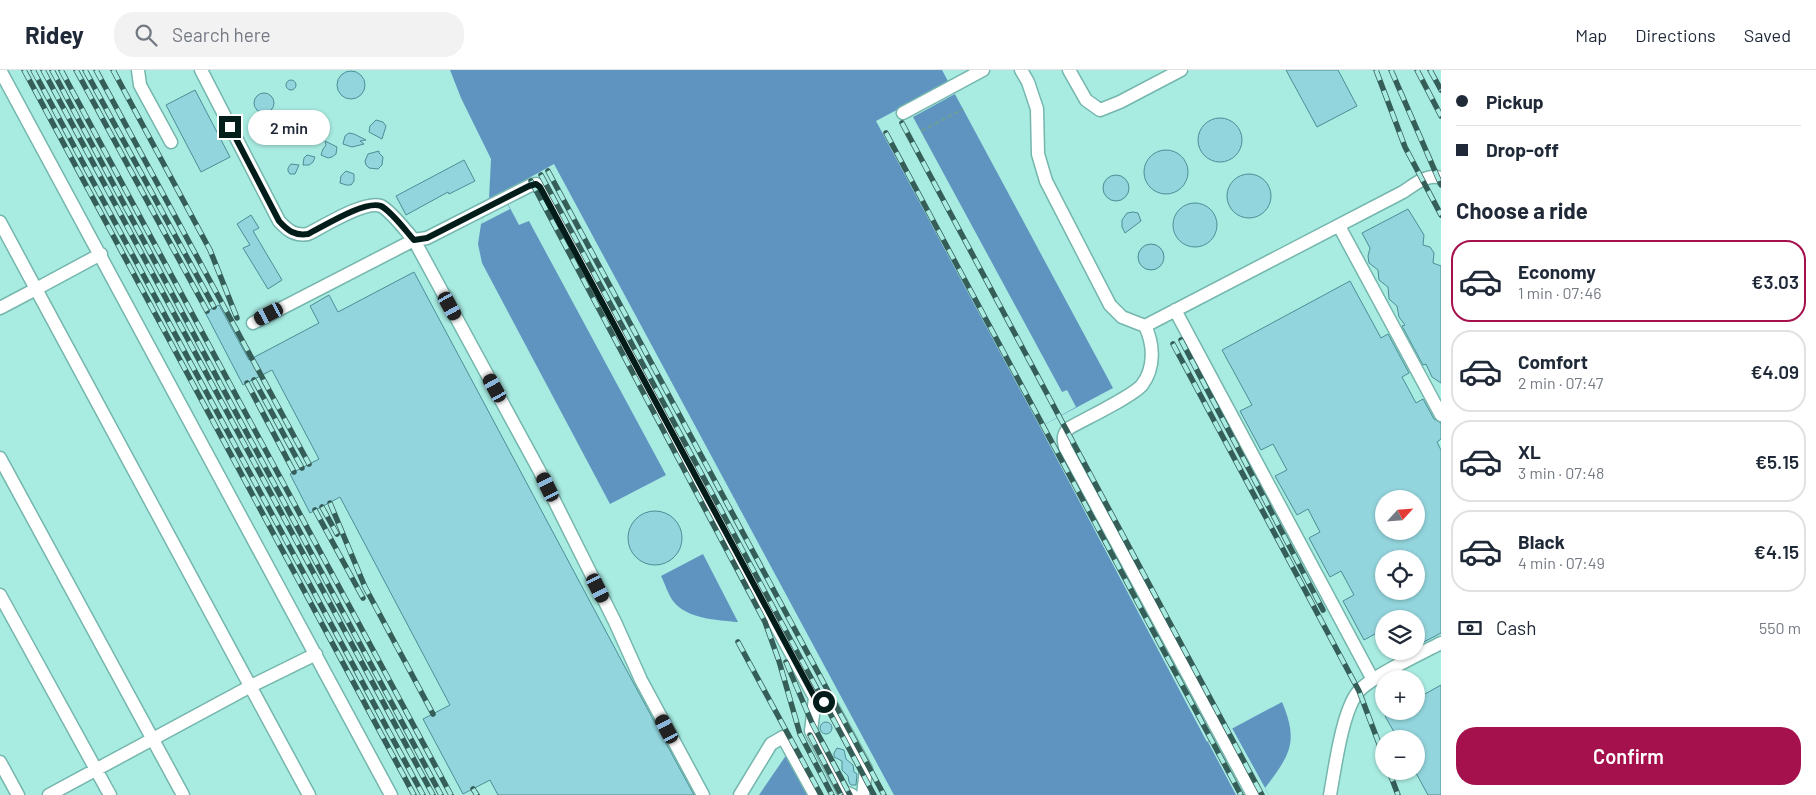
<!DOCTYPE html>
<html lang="en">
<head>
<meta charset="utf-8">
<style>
	:root { --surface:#fff; --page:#f2f2f3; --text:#1f2937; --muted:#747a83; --line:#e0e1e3; --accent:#a5114d }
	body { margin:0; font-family:Barlow,sans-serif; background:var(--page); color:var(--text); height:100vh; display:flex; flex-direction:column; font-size:19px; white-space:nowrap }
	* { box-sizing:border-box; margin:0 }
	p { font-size:16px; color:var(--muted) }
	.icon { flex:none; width:28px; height:28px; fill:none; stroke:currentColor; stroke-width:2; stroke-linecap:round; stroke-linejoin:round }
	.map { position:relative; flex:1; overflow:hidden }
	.details { display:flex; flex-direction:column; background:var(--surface); width:375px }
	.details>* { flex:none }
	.hud { display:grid; align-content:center; height:110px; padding:0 15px; background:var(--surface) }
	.needle { width:32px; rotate:64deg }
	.controls { position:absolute; left:1375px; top:420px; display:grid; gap:10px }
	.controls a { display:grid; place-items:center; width:50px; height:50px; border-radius:50%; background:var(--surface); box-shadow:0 1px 4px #0004; font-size:25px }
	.end { position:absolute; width:22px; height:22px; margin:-11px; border:6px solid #021d1a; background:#fff; box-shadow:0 0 0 2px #fff }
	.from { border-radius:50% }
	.bubble { position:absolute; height:35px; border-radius:18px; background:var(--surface); box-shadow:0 1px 4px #0004; font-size:16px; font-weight:600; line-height:35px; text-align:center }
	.car { position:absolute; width:15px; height:30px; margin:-15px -8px; border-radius:6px; box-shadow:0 0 4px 1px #0007; background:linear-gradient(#222 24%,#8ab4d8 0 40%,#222 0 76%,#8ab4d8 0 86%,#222 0) }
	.hud b { display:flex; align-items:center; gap:18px; height:48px; font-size:19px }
	.hud b+b { border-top:1px solid var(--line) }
	.hud i { width:12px; height:12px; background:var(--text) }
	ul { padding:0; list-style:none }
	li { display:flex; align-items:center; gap:15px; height:82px; margin:0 10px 8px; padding:0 5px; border:2px solid var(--line); border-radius:20px }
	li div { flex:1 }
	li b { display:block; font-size:19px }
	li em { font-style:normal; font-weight:600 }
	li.selected { border-color:var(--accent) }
	li>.icon { width:45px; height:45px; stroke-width:1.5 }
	h2 { padding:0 15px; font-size:22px; line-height:60px }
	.pay { display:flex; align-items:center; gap:12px; height:55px; padding:0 15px; font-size:19px }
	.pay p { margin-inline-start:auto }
	.action { display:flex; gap:10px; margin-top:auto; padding:10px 15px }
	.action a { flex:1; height:58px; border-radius:20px; background:var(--accent); color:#fff; font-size:20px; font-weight:600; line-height:58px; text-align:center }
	header { display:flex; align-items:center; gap:30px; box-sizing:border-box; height:70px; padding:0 25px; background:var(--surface); border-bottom:1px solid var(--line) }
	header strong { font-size:24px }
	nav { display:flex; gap:28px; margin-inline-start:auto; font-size:18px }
	.search { width:350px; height:45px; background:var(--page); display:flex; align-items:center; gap:12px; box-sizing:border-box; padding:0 18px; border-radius:20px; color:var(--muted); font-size:19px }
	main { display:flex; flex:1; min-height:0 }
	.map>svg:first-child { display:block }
	.water { fill:#5f94c1 }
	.pier { fill:#a8ebe1 }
	.building { fill:#93d5dd; stroke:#4c8e96; fill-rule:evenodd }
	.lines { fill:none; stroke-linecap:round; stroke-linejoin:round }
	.minor-casing { stroke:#75b6ad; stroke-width:15 }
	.path { stroke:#6b9f98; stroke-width:2; stroke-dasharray:5 2.5; stroke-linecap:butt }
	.minor { stroke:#fff; stroke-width:12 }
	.rail-casing { stroke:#365e59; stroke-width:5.5 }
	.rail { stroke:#a8ebe1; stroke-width:4; stroke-dasharray:11; stroke-linecap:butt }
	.route { stroke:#021d1a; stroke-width:6 }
</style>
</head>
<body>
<header>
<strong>Ridey</strong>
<div class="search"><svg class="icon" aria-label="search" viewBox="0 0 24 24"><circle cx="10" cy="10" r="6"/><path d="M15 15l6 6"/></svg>Search here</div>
<nav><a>Map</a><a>Directions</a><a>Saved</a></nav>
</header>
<main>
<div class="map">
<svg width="1441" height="725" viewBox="0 0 1441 725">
	<rect width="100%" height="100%" fill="#a8ebe1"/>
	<path class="water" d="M 450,0 L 942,0 L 1113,318 L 1040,357 L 1207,672 L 1282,632 C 1299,672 1290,685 1265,718 L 1269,725 L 894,725 L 554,94 L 502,123 L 519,155 L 529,151 L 666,405 L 610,434 L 482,193 L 478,174 L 481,154 L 489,129 L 491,89 L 461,28 Z
		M 703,484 L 738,552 C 716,550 687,549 673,531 C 668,524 665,514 661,506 Z
		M 787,684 L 809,725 L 759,725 Z"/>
	<path class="pier" d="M 949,12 L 955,24 L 913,47 L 1062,322 L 1067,320 L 1076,337 L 1040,357 L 876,51 Z
		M 501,122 L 510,139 L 481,154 L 489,129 Z
		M 1232,658 L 1269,725 L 1236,725 L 1208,672 Z"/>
	<path class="building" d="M 1286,0 L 1338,0 L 1357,36 L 1317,57 Z
		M337 15a14 14 0 1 1 28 0a14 14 0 1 1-28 0Z
		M286 15a5 5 0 1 1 10 0a5 5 0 1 1-10 0Z
		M 195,20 L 230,87 L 201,102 L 166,35 Z
		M254 33a10 10 0 1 1 20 0a10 10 0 1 1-20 0Z
		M295 51a5 5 0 1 1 10 0a5 5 0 1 1-10 0Z
		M1198 70a22 22 0 1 1 44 0a22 22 0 1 1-44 0Z
		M 376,50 L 383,52 L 386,56 L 382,69 L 369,62 L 370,56 Z
		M270 64a7 7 0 1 1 14 0a7 7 0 1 1-14 0Z
		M 349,63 L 354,64 L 366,70 L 360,71 L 364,74 L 352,77 L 343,74 L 345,66 Z
		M 325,71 L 337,77 L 336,84 L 332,87 L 328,88 L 321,85 L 323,79 L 326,75 Z
		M1144 102a22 22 0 1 1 44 0a22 22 0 1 1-44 0Z
		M 379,81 L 379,83 L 383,87 L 382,95 L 378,99 L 369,98 L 366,95 L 365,91 L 368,84 Z
		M 307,85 L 315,87 L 313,92 L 309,95 L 303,95 L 304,88 Z
		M 464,90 L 475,111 L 449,124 L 448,122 L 406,145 L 396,126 Z
		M 291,94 L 299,95 L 295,104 L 290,104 L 288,101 L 288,98 Z
		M 346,101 L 354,104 L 354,111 L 351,115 L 346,115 L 340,113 L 341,106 Z
		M1227 126a22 22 0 1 1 44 0a22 22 0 1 1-44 0Z
		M1103 118a13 13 0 1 1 26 0a13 13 0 1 1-26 0Z
		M1173 155a22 22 0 1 1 44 0a22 22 0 1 1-44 0Z
		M 1408,139 L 1424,165 L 1423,175 L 1430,177 L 1434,183 L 1433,193 L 1441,196 L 1441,313 L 1432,307 L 1426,294 L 1423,295 L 1402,256 L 1405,255 L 1399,247 L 1397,236 L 1389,229 L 1388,217 L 1379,210 L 1378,200 L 1369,193 L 1368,186 L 1370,178 L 1362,163 Z
		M 1133,142 L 1138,143 L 1141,151 L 1125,163 L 1122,157 L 1122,150 L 1127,143 Z
		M 251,145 L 259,158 L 253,161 L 282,210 L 268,219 L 243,178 L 250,175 L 237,154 Z
		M1138 187a13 13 0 1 1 26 0a13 13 0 1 1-26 0Z
		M 414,202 L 634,614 L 694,725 L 498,725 L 490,710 L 463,724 L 423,649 L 450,635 L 340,427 L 310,443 L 290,404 L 319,389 L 272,300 L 243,315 L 205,242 L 219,235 L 249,290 L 319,253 L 310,236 L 329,225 L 338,242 Z
		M 1350,211 L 1381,268 L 1388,264 L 1409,303 L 1402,307 L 1416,333 L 1423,329 L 1434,349 L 1441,353 L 1441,369 L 1437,372 L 1441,380 L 1441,563 L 1416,576 L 1416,549 L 1384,549 L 1384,580 L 1375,564 L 1364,570 L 1343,531 L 1354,525 L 1341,501 L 1330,507 L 1309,468 L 1320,462 L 1308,439 L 1297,445 L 1275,406 L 1287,400 L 1273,374 L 1261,380 L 1240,341 L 1252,335 L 1222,280 ZM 1384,429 L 1416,429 L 1416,461 L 1384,461 ZM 1384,489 L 1416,489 L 1416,521 L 1384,521 Z
		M628 468a27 27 0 1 1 54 0a27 27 0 1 1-54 0Z
		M 1441,615 L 1441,725 L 1428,725 L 1416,703 L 1416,669 L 1398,669 L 1385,646 L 1393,641 L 1416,641 L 1416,629 Z
		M820 658a6 6 0 1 1 12 0a6 6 0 1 1-12 0Z
		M 837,678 L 844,680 L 846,689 L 853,695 L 854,702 L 857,704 L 856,715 L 851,715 L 849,712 L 848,706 L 842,700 L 842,691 L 834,687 L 834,683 Z"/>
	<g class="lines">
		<g class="minor-casing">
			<path id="minor" d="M 0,0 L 391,725
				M 138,0 L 140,15 L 171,72
				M 201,0 L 279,151 C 288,161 295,166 308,164 C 324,156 365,130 381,136 C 391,141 406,161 414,170 L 427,168 L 529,116 L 536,114 L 540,117 L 815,628 L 832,636 L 866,699 L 863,725
				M 1021,0 L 1028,12 L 1037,39 L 1038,84 L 1046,111 L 1110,235 L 1122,247 L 1145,256 C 1154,274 1155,298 1142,315 C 1133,326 1085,349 1069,358 C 1063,364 1063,369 1065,377 L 1253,725
				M 1069,0 L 1086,30 L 1100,40 L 1120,32 L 1181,0
				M 903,43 L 983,0
				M 0,152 L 36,219 L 0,238
				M 1339,156 L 1441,345
				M 101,184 L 36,219 L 309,725
				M 1175,240 L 1373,610
				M 253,253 L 414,170 L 539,400 L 615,552 L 641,610 L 703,725
				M 1145,256 L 1403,122 C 1414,115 1427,103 1441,108
				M 0,388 L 183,725
				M 0,525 L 110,725
				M 815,628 L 811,661 L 843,721 L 852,725
				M 0,692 L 18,725
				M 49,725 L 251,616 L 316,584
				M 740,725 L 771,674 L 783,667 L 815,725
				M 1330,725 C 1335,698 1342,642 1358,622 C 1370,607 1422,583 1441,573"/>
		</g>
		<path class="path" d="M 921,61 L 963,39"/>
		<use href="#minor" class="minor"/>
		<g class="rail-casing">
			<path id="rail" d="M 24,0 L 414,725
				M 33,0 L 423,725
				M 43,0 L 433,725
				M 52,0 L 441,725
				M 61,0 L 451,725
				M 76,0 L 207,241
				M 85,0 L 214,237
				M 96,0 L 309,394
				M 113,0 L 210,180 L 237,248
				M 1376,0 L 1405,77 L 1441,145
				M 1391,0 L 1441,115
				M 1417,0 L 1441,46
				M 1430,0 L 1441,20
				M 902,53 L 1262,725
				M 886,63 L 1241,725
				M 548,101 L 884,725
				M 541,105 L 874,725
				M 531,111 L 765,552 L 779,591 L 800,664 L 832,725
				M 1181,270 L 1323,540
				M 1173,274 L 1359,621 L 1384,687
				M 254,310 L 302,398
				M 247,313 L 294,402
				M 330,433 L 365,517 L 433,644
				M 322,437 L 337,464
				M 315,440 L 363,528
				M 738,572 L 821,725
				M 786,592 L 812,653 L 850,725
				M 810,665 L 841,725
				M 1389,701 L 1398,725
				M 473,719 L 477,725"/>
		</g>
		<use href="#rail" class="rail"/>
	</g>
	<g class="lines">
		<path class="route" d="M 230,57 L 279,151 C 288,161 295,166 308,164 C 324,156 365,130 381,136 C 391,141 406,161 414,170 L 427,168 L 529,116 L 536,114 L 540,117 L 815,628 L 824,632"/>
	</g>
</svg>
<div class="controls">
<a><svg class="needle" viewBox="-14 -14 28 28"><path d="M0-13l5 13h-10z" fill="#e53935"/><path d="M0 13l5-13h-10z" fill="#747a83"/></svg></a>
<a><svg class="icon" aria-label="locate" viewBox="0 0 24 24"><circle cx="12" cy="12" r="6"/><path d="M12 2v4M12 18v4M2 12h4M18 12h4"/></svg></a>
<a><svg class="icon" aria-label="layers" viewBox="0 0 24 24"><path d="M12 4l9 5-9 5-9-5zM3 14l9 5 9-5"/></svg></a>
<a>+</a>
<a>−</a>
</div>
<i class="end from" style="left:824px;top:632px"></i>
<i class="end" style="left:230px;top:57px"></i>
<div class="bubble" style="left:248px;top:40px;width:82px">2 min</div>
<i class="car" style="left:450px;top:236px;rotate:151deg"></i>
<i class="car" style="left:269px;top:244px;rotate:243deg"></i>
<i class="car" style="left:495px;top:318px;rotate:331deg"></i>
<i class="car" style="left:548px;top:417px;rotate:334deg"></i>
<i class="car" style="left:598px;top:518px;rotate:153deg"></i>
<i class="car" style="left:667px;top:659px;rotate:332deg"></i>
</div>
<section class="details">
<div class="hud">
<b><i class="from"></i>Pickup</b>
<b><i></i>Drop-off</b>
</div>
<h2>Choose a ride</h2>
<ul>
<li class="selected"><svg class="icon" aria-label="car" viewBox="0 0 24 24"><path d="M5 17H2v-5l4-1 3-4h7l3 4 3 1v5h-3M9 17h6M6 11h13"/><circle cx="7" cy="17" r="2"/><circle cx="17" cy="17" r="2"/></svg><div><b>Economy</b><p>1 min · 07:46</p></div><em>€3.03</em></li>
<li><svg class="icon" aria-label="car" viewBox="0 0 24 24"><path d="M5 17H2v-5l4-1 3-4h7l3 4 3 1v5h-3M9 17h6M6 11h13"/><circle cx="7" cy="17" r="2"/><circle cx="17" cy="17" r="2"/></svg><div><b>Comfort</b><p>2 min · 07:47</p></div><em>€4.09</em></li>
<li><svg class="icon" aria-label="car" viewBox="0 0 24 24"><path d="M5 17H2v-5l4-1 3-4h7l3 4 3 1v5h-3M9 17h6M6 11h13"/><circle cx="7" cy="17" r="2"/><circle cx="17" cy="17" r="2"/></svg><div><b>XL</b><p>3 min · 07:48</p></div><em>€5.15</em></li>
<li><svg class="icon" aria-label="car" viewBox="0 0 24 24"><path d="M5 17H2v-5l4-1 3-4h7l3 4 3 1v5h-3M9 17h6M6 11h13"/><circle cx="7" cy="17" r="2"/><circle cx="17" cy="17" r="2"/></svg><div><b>Black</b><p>4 min · 07:49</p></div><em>€4.15</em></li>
</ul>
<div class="pay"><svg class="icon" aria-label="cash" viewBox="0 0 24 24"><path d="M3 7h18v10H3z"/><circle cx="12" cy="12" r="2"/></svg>Cash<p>550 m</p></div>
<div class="action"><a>Confirm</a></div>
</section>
</main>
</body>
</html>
